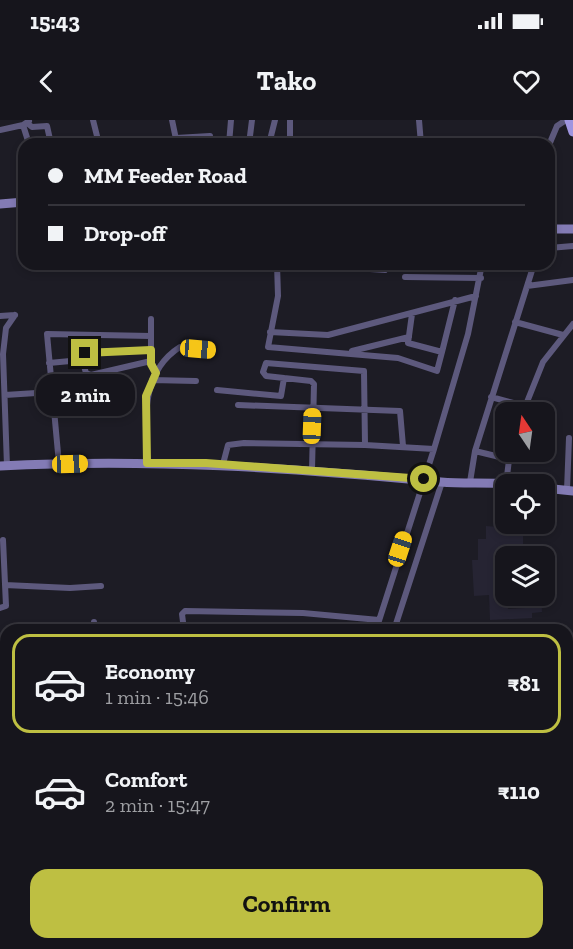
<!DOCTYPE html>
<html lang="en">
<head>
<meta charset="utf-8">
<style>
	:root { --surface:#16151c; --page:#1f1e25; --text:#f1f3f6; --muted:#9e9fa3; --line:#35343b; --accent:#bebf42 }
	body { margin:0; font-family:"Zilla Slab",serif; background:var(--page); color:var(--text); height:100vh; display:flex; flex-direction:column; font-size:22px; white-space:nowrap }
	* { box-sizing:border-box; margin:0 }
	p { font-size:20px; color:var(--muted) }
	.icon { flex:none; width:33px; height:33px; fill:none; stroke:currentColor; stroke-width:2; stroke-linecap:round; stroke-linejoin:round }
	.map { position:relative; flex:1; overflow:hidden }
	.side { position:absolute; left:0px; top:504px; width:573px; height:326px; display:flex; flex-direction:column; background:var(--surface); border-radius:18px 18px 0 0; box-shadow:0 3px 9px #0003,0 0 0 2px var(--line) }
	.side>* { flex:none }
	.top-card { position:absolute; left:18px; top:18px; width:537px; height:132px; border-radius:18px; box-shadow:0 3px 9px #0003,0 0 0 2px var(--line); display:grid; align-content:center; height:132px; padding:0 30px; background:var(--surface) }
	.needle { width:39px; rotate:347deg }
	.buttons { position:absolute; left:495px; top:282px; display:grid; gap:12px }
	.buttons a { display:grid; place-items:center; width:60px; height:60px; border-radius:12px; background:var(--surface); box-shadow:0 3px 9px #0003,0 0 0 2px var(--line); font-size:30px }
	.end { position:absolute; width:27px; height:27px; margin:-14px; border:8px solid #bebf42; background:#111; box-shadow:0 0 0 3px #111 }
	.from { border-radius:50% }
	.bubble { position:absolute; height:42px; border-radius:18px; background:var(--surface); box-shadow:0 3px 9px #0003,0 0 0 2px var(--line); font-size:20px; font-weight:800; line-height:42px; text-align:center }
	.car { position:absolute; width:18px; height:36px; margin:-18px -9px; border-radius:8px; box-shadow:0 0 4px 2px #0007; background:linear-gradient(#f5c518 24%,#345 0 40%,#f5c518 0 76%,#345 0 86%,#f5c518 0) }
	.top-card b { display:flex; align-items:center; gap:21px; height:57px; font-size:22px }
	.top-card b+b { border-top:2px solid var(--line) }
	.top-card i { width:15px; height:15px; background:var(--text) }
	ul { padding:10px 0 0; list-style:none }
	li { display:flex; align-items:center; gap:18px; height:99px; margin:0 12px 9px; padding:0 18px; border:3px solid transparent; border-radius:18px }
	li div { flex:1 }
	li b { display:block; font-size:22px }
	li em { font-style:normal; font-weight:800 }
	li.current { border-color:var(--accent) }
	li>.icon { width:54px; height:54px; stroke-width:1.5 }
	.action { display:flex; gap:12px; margin-top:auto; padding:12px 30px }
	.action a { flex:1; height:69px; border-radius:18px; background:var(--accent); color:#111; font-size:24px; font-weight:800; line-height:69px; text-align:center }
	.status { display:flex; justify-content:space-between; align-items:center; height:42px; padding:0 30px; background:var(--surface); direction:ltr }
	.status svg { height:16px; fill:currentColor }
	header { display:flex; justify-content:space-between; align-items:center; height:78px; padding:0 30px; background:var(--surface); font-size:27px; font-weight:800 }
	.map>svg:first-child { display:block }
	.built { fill:#262433 }
	.water { fill:url(#water-waves) }
	.lines { fill:none; stroke-linecap:round; stroke-linejoin:round }
	.canal { stroke:#0d0426; stroke-width:6 }
	.street { stroke:#5d597d; stroke-width:6 }
	.secondary { stroke:#837bb5; stroke-width:9 }
	.primary { stroke:#9f95e0; stroke-width:9 }
	.route { stroke:#bebf42; stroke-width:8 }
</style>
</head>
<body>
<div class="status"><b>15:43</b><svg viewBox="0 0 49 12"><path d="M0 12V9h3v3zM5 12V6h3v6zM10 12V3h3v9zM15 12V0h3v12zM26 1h20v11H26zM47 4h2v5h-2z"/></svg></div>
<header><svg class="icon" aria-label="back" viewBox="0 0 24 24"><path d="M15 5l-7 7 7 7"/></svg>Tako<svg class="icon" aria-label="heart" viewBox="0 0 24 24"><path d="M12 20l-8-8c-3-5 5-10 8-4 3-6 11-1 8 4z"/></svg></header>
<div class="map">
<svg width="573" height="829" viewBox="0 0 573 829">
	<defs>
		<pattern id="water-waves" width="16" height="10" patternUnits="userSpaceOnUse" patternTransform="scale(1.5)"><rect width="16" height="10" fill="#0d0426"/><path d="M0 5q4-4 8 0t8 0" fill="none" stroke="#2f2845"/></pattern>
	</defs>
	<rect width="100%" height="100%" fill="#1d1c25"/>
	<path class="built" d="M 486,406 L 523,409 L 523,436 L 506,436 L 506,476 L 508,489 L 525,488 L 525,476 L 541,476 L 542,492 L 532,493 L 532,498 L 490,500 L 489,475 L 474,476 L 472,440 L 478,440 L 478,419 L 486,419 Z"/>
	<path class="water" d="M 305,824 L 488,824 L 498,829 L 304,829 Z"/>
	<g class="lines">
		<path class="canal" d="M 546,824 L 557,829"/>
		<path class="street" d="M 93,0 L 99,24
			M 172,0 L 177,24
			M 419,0 L 421,24
			M 27,3 L 32,7 L 47,6 L 51,24
			M 23,5 L 29,24
			M 0,10 L 23,5 L 29,1
			M 176,18 L 210,16
			M 229,24 L 231,0
			M 249,24 L 252,0
			M 269,24 L 275,0
			M 290,24 L 290,0
			M 332,24 L 332,21
			M 549,25 L 557,6 L 566,0
			M 549,128 L 573,126
			M 277,144 L 278,176 L 268,227 L 398,238 L 437,251 L 442,232
			M 304,144 L 304,149
			M 353,144 L 355,148 L 385,150
			M 325,145 L 353,147
			M 405,157 L 481,158
			M 527,166 L 573,160
			M 412,194 L 408,223 L 442,232 L 455,180
			M 0,196 L 15,195
			M 151,199 L 151,241 L 156,253
			M 515,202 L 563,215
			M 270,212 L 328,215 L 476,176
			M 352,231 L 409,217
			M 82,239 L 86,253 L 91,255 L 151,241
			M 49,243 L 81,240 L 88,232 L 151,230
			M 152,260 L 196,261
			M 217,270 L 281,276 L 284,258
			M 5,275 L 52,272
			M 491,277 L 525,286
			M 238,285 L 400,291 L 403,326
			M 523,292 L 543,242 L 573,204
			M 475,331 L 508,339
			M 147,343 C 146,302 139,253 180,227 L 213,230
			M 59,344 L 47,214 L 151,216
			M 223,344 L 228,325 L 244,323 L 365,325 L 434,329 L 468,214 L 482,144
			M 7,346 L 3,234 L 6,208 L 15,195
			M 312,350 L 314,264 L 311,261 L 266,256 L 263,252 L 266,243 L 364,251 L 365,325
			M 470,362 L 475,331 L 534,144
			M 506,364 L 510,332
			M 567,370 L 569,318
			M 5,465 L 70,468 L 101,466
			M 0,488 L 6,486 L 3,420
			M 94,510 L 94,502
			M 184,510 L 182,494 L 185,491 L 303,493 L 379,500
			M 376,510 L 434,329
			M 394,510 L 442,362
			M 6,620 L 6,671
			M 568,731 L 569,807
			M 0,758 L 3,758
			M 37,824 L 38,829
			M 240,829 L 240,824
			M 266,829 L 268,824
			M 298,829 L 300,824"/>
		<path class="secondary" d="M 0,84 L 24,82
			M 549,109 L 573,109
			M 0,346 C 148,338 294,348 441,362 C 463,364 487,362 509,364
			M 544,368 L 573,371"/>
		<path class="primary" d="M 569,0 L 573,12"/>
	</g>
	<g class="lines">
		<path class="route" d="M 85,233 L 151,230 L 151,244 L 156,253 L 146,276 L 147,343 L 206,343 L 424,359"/>
	</g>
</svg>
<div class="buttons">
<a><svg class="needle" viewBox="-14 -14 28 28"><path d="M0-13l5 13h-10z" fill="#e53935"/><path d="M0 13l5-13h-10z" fill="#9e9fa3"/></svg></a>
<a><svg class="icon" aria-label="locate" viewBox="0 0 24 24"><circle cx="12" cy="12" r="6"/><path d="M12 2v4M12 18v4M2 12h4M18 12h4"/></svg></a>
<a><svg class="icon" aria-label="layers" viewBox="0 0 24 24"><path d="M12 4l9 5-9 5-9-5zM3 14l9 5 9-5"/></svg></a>
</div>
<i class="end from" style="left:424px;top:359px"></i>
<i class="end" style="left:85px;top:233px"></i>
<div class="bubble" style="left:36px;top:254px;width:99px">2 min</div>
<i class="car" style="left:198px;top:229px;rotate:95deg"></i>
<i class="car" style="left:312px;top:306px;rotate:2deg"></i>
<i class="car" style="left:70px;top:344px;rotate:88deg"></i>
<i class="car" style="left:400px;top:429px;rotate:18deg"></i>
<div class="top-card">
<b><i class="from"></i>MM Feeder Road</b>
<b><i></i>Drop-off</b>
</div>
<section class="side">
<ul>
<li class="current"><svg class="icon" aria-label="car" viewBox="0 0 24 24"><path d="M5 17H2v-5l4-1 3-4h7l3 4 3 1v5h-3M9 17h6M6 11h13"/><circle cx="7" cy="17" r="2"/><circle cx="17" cy="17" r="2"/></svg><div><b>Economy</b><p>1 min · 15:46</p></div><em>₹81</em></li>
<li><svg class="icon" aria-label="car" viewBox="0 0 24 24"><path d="M5 17H2v-5l4-1 3-4h7l3 4 3 1v5h-3M9 17h6M6 11h13"/><circle cx="7" cy="17" r="2"/><circle cx="17" cy="17" r="2"/></svg><div><b>Comfort</b><p>2 min · 15:47</p></div><em>₹110</em></li>
</ul>
<div class="action"><a>Confirm</a></div>
</section>
</div>
</body>
</html>
